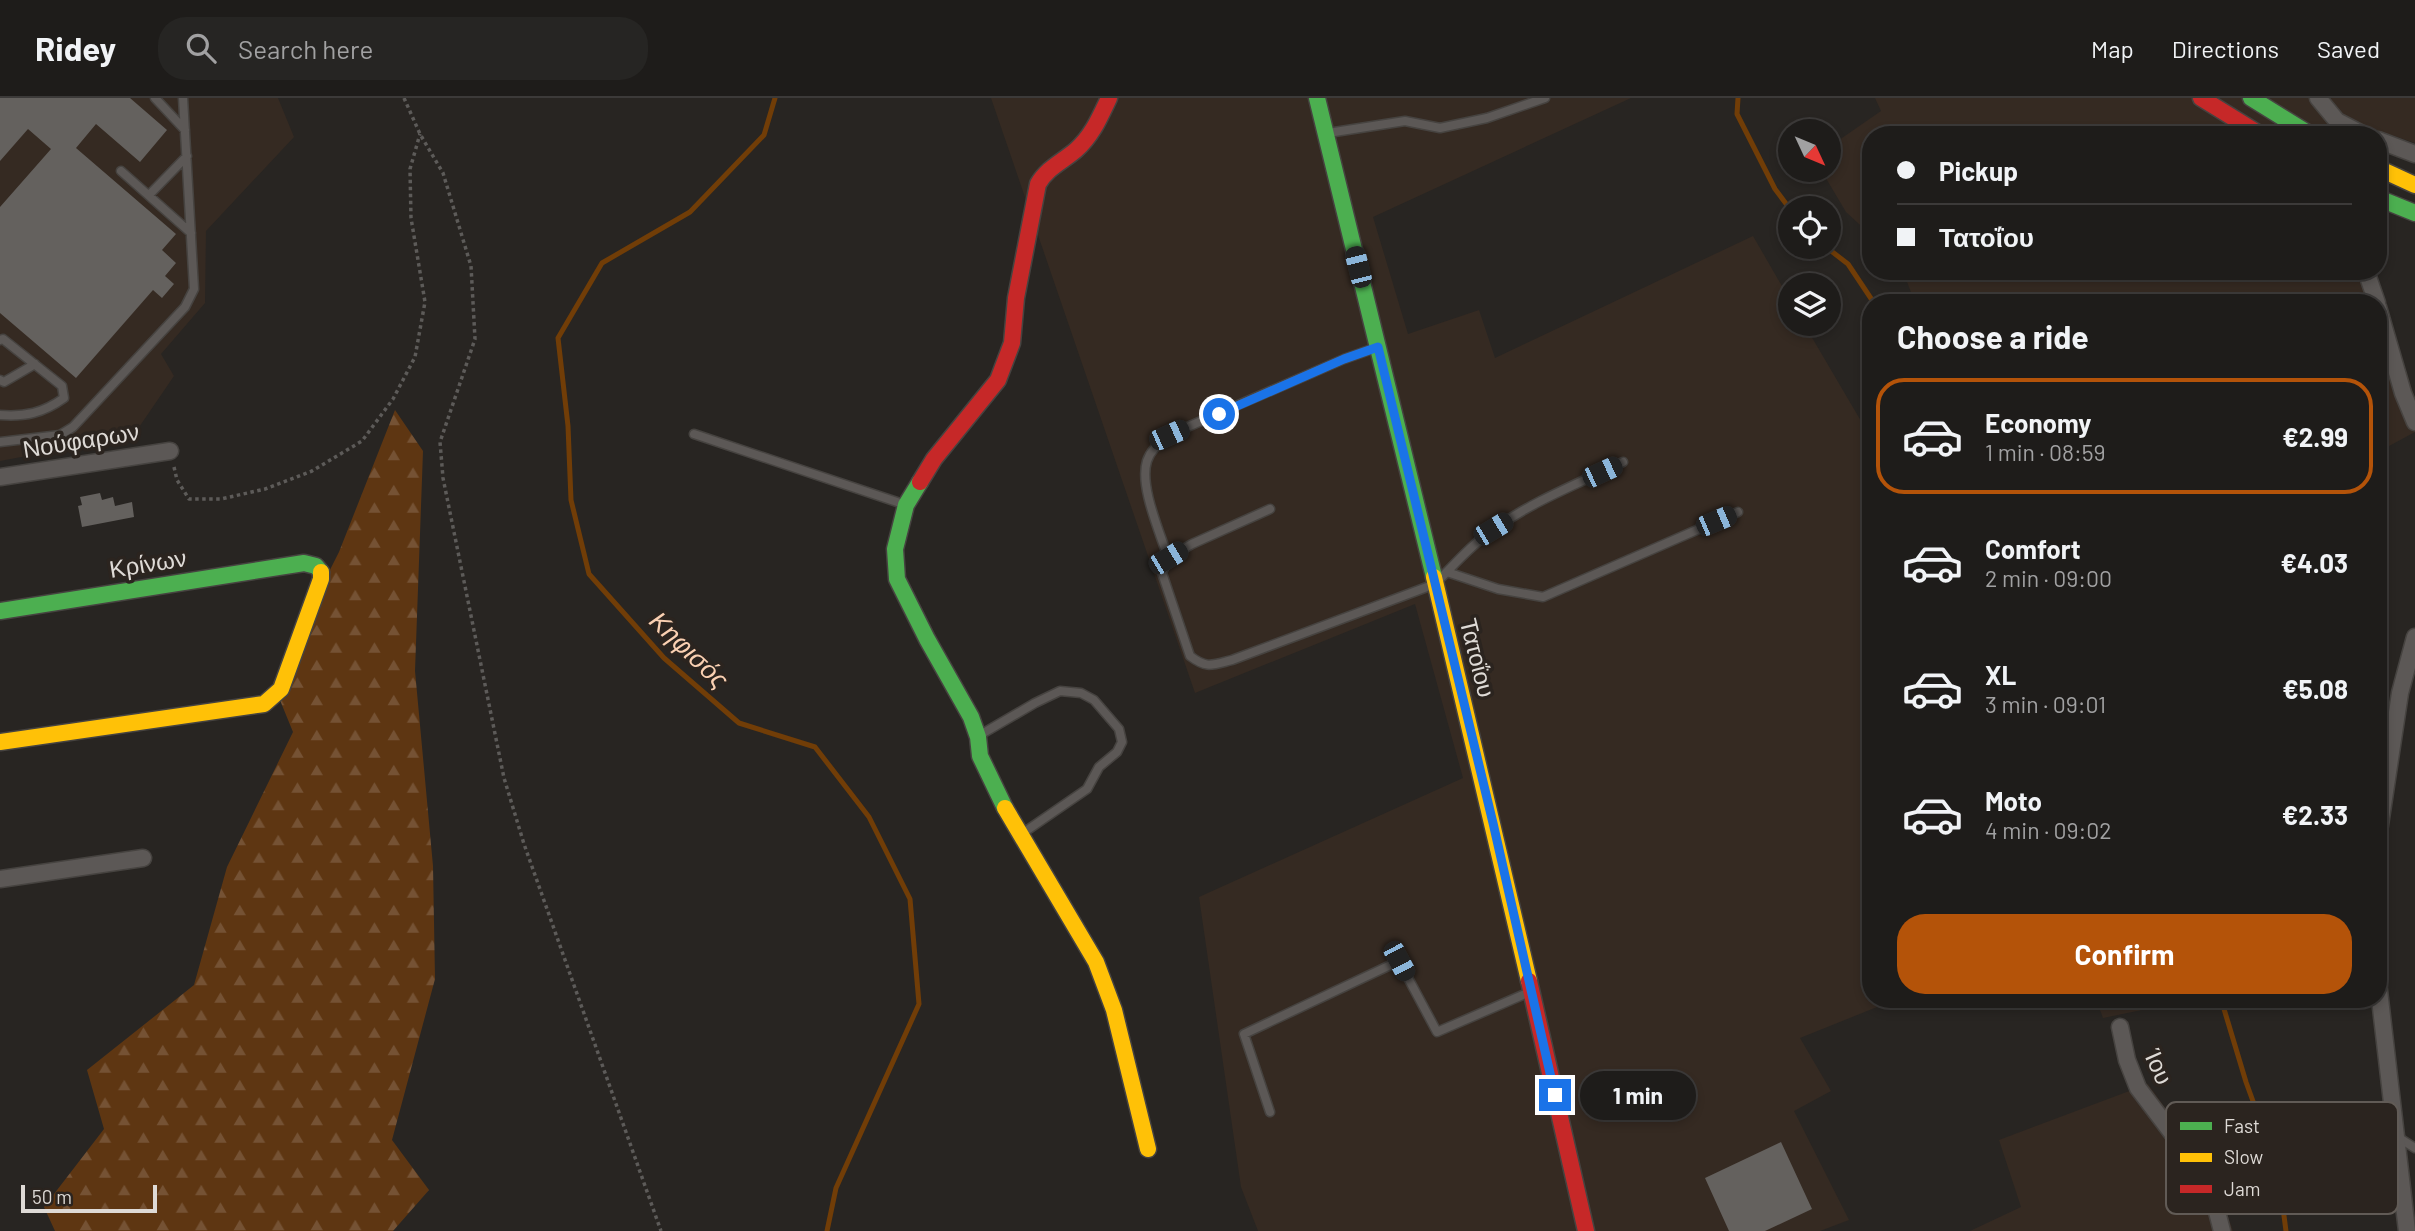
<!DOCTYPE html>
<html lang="en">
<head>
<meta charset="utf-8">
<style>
	:root { --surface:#1e1c1a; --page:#262523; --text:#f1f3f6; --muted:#a1a1a2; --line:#3c3a39; --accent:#b45309 }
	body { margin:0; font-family:Barlow,sans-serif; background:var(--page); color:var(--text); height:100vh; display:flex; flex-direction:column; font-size:26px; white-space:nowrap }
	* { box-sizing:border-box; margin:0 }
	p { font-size:23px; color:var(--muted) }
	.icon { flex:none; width:38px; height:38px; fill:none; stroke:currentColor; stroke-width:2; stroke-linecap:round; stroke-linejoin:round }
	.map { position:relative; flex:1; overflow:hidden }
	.drawer { position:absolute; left:1862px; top:196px; width:525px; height:714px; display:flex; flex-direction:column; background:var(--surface); border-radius:28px; box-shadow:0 4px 10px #0003,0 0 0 2px var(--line) }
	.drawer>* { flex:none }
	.hud { position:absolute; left:1862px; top:28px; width:525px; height:154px; border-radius:28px; box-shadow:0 4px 10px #0003,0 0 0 2px var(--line); display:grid; align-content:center; height:154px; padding:0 35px; background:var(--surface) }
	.needle { width:46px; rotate:134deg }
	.tools { position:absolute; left:1778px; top:21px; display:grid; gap:14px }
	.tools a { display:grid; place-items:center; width:63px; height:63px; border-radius:50%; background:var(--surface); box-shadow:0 4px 10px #0003,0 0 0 2px var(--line); font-size:35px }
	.scale { position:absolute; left:21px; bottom:18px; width:136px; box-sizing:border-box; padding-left:7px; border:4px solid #dedad6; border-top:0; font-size:19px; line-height:24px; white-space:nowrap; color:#dedad6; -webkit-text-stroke:5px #2b241f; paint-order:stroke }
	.end { position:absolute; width:32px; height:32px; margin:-16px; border:9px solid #1a73e8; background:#fff; box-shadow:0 0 0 4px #fff }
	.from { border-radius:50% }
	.bubble { position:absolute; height:49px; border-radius:24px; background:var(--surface); box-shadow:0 4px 10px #0003,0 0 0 2px var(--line); font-size:23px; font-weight:700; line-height:49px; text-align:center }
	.car { position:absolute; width:21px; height:42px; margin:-21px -10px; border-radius:9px; box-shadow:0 0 5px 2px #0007; background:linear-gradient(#222 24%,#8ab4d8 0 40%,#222 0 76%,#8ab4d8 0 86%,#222 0) }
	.hud b { display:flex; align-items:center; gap:24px; height:66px; font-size:26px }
	.hud b+b { border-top:2px solid var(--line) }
	.hud i { width:18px; height:18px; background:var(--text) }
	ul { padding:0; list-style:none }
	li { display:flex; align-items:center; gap:21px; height:116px; margin:0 14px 10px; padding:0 21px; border:4px solid transparent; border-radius:28px }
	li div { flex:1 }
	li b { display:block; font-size:26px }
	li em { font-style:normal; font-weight:700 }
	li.selected { border-color:var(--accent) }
	li>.icon { width:63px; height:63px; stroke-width:1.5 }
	h2 { padding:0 35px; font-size:32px; line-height:84px }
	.button { display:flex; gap:14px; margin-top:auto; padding:14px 35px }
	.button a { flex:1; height:80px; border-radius:28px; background:var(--accent); color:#fff; font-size:28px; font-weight:700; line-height:80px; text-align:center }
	header { display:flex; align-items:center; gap:42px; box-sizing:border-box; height:98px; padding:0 35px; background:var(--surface); border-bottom:2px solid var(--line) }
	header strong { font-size:33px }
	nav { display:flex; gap:38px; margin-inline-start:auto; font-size:24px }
	.search { width:490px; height:63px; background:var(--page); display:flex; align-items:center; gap:18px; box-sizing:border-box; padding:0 24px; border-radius:28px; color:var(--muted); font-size:26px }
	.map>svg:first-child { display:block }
	.built { fill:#352a22 }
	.forest { fill:url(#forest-firs) }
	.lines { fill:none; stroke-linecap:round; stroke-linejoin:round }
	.stream { stroke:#713d07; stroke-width:5 }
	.building { fill:#64615e }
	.lane-casing { stroke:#464340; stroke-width:11 }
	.street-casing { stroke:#464340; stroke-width:19 }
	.fast-casing { stroke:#464340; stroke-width:19 }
	.slow-casing { stroke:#464340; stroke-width:19 }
	.jam-casing { stroke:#464340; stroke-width:19 }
	.path { stroke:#5d5b59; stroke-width:3.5; stroke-dasharray:3.5 3.5; stroke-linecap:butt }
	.lane { stroke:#5c5856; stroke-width:8 }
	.street { stroke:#5c5856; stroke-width:16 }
	.fast { stroke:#4caf50; stroke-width:16 }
	.slow { stroke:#ffc107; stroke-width:16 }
	.jam { stroke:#c62828; stroke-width:16 }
	.route { stroke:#1a73e8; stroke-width:9 }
	.labels { text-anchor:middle; stroke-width:7; stroke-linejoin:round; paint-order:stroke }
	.street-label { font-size:24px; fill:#dedad6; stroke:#2b241f }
	.water-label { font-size:26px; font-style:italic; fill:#fad0b2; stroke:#2b241f }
	.key { fill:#2b241f; stroke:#615b56; stroke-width:2 }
	.key-label { font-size:19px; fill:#dedad6 }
</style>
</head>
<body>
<header>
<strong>Ridey</strong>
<div class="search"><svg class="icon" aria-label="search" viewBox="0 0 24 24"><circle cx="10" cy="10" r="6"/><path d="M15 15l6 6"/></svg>Search here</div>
<nav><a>Map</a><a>Directions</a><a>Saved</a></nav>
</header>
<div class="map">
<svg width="2415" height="1133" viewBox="0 0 2415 1133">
	<defs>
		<pattern id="forest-firs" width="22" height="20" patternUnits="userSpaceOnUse" patternTransform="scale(1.75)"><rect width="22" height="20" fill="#5e3612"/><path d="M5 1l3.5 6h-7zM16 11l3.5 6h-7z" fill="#755234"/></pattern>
	</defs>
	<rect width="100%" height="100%" fill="#282522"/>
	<path class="built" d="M 0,0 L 278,0 L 294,39 L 206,133 L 205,205 L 161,256 L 174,278 L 133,338 L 0,363 Z
		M 991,0 L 1631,0 L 1373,119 L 1408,236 L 1479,212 L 1495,260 L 1753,138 L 1790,202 L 1790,226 L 1804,226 L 1871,340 L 1871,901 L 1897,901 L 1800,940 L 1831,993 L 1794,1013 L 1849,1122 L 1820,1133 L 1258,1133 L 1241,1089 L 1199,799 L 1463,680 L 1415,506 L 1195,595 Z
		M 1875,0 L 2415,0 L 2415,45 L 2391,37 L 2378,66 L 2378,37 L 1871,37 L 1871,137 L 1846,114 L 1821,72 L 1829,72 L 1829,49 L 1881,13 Z
		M 1903,173 L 2373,173 L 2415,300 L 2415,334 L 2378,354 L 2378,205 L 1915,205 Z
		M 2096,901 L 2180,901 L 2181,904 L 2103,920 Z
		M 2148,986 L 2214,1077 L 2233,1133 L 1970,1133 L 2021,1109 L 1999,1042 Z"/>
	<path class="forest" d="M 395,312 L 423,353 L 415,573 L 433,768 L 435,881 L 392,1042 L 429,1092 L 393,1133 L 55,1133 L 44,1109 L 104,1031 L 87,972 L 194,887 L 227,769 L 293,634 L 273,585 L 339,454 Z"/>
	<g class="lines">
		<path class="stream" d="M 775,0 L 764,37 L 690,114 L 602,165 L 558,240 L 568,328 L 571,402 L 589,476 L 664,560 L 739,625 L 815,649 L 869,719 L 910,801 L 919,906 L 836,1090 L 827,1133
			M 1738,0 L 1737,16 L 1775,91 L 1790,111
			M 1826,149 L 1848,166 L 1874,205
			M 2221,901 L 2246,984 L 2278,1072 L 2286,1133"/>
	</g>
	<path class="building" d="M 0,0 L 130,0 L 167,32 L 140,64 L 96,26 L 76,50 L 176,136 L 162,152 L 176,165 L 165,178 L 174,186 L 162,200 L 153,192 L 76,280 L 0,215 L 0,109 L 51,51 L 28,31 L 0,63 Z
		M 100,395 L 102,402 L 113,399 L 115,408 L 132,404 L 134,419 L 82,429 L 78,408 L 82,407 L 80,399 Z
		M 1781,1044 L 1812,1111 L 1765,1133 L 1729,1133 L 1705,1080 Z"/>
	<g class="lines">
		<g class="lane-casing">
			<path id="lane" d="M 155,0 L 185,32
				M 1328,35 L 1405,23 L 1440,30 L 1487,20 L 1545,0
				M 121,73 L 191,135
				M 149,97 L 187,58
				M 0,242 L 3,241 L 62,288 L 64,300 C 43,315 25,319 0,317
				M 0,282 L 4,284 L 35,266
				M 694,336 L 906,407
				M 0,344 L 60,337 L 73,329 L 185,209 L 194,191 L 183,0
				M 1270,411 L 1192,446 L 1168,460 L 1162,475 L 1190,558 C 1207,571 1212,567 1232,562 L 1435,486 C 1454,467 1472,446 1494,431 C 1533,403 1580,385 1623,364
				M 1168,460 C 1160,434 1139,388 1147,363 C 1151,351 1160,345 1169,337 L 1344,261 L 1375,250
				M 1447,474 L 1498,491 L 1543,499 L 1738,414
				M 980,637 L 1035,605 L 1060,593 L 1081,595 L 1094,602 L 1119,631 L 1122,644 L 1117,654 L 1099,669 L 1087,691 L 1023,735
				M 1270,1014 L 1244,936 L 1399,863 L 1437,934 L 1532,893
				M 2396,1038 L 2415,1050"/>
		</g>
		<g class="street-casing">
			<path id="street" d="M 2318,0 L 2337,23 L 2364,37
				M 2378,42 L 2415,56
				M 2366,173 L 2377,205
				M 2378,209 L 2403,295 L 2415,324
				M 0,379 L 170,353
				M 2378,740 L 2400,595 L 2415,539
				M 0,781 L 143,760
				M 2378,884 L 2407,1133
				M 2120,929 L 2127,962 L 2138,990 L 2178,1043 L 2215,1106 L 2222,1133"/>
		</g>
		<g class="fast-casing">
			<path id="fast" d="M 1317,0 L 1434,479
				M 2251,0 L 2311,37
				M 2378,100 L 2415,115
				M 920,384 L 906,407 L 895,451 L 897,481 L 927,541 L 971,619 L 978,639 L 980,658 L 1005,710
				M 0,513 L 304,465 L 316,468 L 321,474"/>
		</g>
		<g class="slow-casing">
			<path id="slow" d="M 2378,70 L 2415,87
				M 1434,479 L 1529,883
				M 0,644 L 264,606 L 281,591 L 321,481 L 321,474
				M 1005,710 L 1096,864 L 1114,912 L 1148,1051"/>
		</g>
		<g class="jam-casing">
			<path id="jam" d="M 2201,0 L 2261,37
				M 920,384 L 934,361 L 998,282 L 1012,245 L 1016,200 L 1038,86 C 1047,70 1062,64 1076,52 C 1092,38 1100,19 1109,0
				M 1529,883 L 1586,1133"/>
		</g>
		<path class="path" d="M 404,0 L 420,36 L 443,75 L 471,168 L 475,241 L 440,344 L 443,380 L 504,680 L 524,746 L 661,1133
			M 174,369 L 177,382 L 189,401 L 221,401 L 265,391 L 312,373 L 362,343 L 393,301 L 415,259 L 425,204 L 411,120 L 410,71 L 420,36"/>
		<use href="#lane" class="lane"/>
		<use href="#street" class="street"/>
		<use href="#fast" class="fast"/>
		<use href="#slow" class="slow"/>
		<use href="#jam" class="jam"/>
	</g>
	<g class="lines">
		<path class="route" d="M 1219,316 L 1344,261 L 1378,249 L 1493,725 L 1555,997"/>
	</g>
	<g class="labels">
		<g class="street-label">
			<text transform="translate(81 343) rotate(-9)" y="8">Νούφαρων</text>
			<text transform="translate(148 466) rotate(-9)" y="8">Κρίνων</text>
			<text transform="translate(1477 560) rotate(76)" y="8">Τατοΐου</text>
			<text transform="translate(2158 969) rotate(66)" y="8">Ίου</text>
		</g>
		<g class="water-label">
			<text transform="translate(689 552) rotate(44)" y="9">Κηφισός</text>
		</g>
	</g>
	<rect x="2166" y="1004" width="232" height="112" rx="10" class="key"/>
	<rect x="2180" y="1024" width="32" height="8" fill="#4caf50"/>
	<rect x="2180" y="1055" width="32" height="9" fill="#ffc107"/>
	<rect x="2180" y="1087" width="32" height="8" fill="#c62828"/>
	<g class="key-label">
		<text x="2224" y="1035">Fast</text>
		<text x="2224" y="1066">Slow</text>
		<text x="2224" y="1098">Jam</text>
	</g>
</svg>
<div class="tools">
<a><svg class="needle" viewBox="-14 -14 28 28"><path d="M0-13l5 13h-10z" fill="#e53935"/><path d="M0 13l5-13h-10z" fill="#a1a1a2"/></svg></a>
<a><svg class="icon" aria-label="locate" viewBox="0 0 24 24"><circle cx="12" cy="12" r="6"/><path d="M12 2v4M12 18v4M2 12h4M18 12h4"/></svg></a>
<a><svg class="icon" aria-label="layers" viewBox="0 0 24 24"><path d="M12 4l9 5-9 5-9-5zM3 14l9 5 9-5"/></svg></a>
</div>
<div class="scale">50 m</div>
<i class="end from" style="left:1219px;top:316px"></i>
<i class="end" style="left:1555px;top:997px"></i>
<div class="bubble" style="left:1580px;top:973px;width:116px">1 min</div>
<i class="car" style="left:1358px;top:169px;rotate:346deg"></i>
<i class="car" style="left:1169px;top:337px;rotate:66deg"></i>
<i class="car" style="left:1602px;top:374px;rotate:65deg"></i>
<i class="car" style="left:1716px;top:423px;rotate:67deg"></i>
<i class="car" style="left:1493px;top:431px;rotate:59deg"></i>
<i class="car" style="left:1168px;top:460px;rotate:59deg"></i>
<i class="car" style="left:1399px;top:863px;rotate:152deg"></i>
<div class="hud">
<b><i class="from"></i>Pickup</b>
<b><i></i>Τατοΐου</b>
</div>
<section class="drawer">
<h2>Choose a ride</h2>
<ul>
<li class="selected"><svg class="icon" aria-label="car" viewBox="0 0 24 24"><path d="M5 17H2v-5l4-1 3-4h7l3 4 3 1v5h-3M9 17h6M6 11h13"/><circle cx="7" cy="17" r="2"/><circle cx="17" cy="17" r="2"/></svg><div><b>Economy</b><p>1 min · 08:59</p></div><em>€2.99</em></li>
<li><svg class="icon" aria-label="car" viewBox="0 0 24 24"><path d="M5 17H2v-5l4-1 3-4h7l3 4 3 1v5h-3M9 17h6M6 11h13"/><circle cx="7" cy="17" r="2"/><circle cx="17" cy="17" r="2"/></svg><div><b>Comfort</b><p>2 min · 09:00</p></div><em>€4.03</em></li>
<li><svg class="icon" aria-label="car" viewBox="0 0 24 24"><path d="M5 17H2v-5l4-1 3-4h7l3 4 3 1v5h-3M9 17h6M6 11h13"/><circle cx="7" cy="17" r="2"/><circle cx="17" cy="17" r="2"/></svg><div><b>XL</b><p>3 min · 09:01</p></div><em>€5.08</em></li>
<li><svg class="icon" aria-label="car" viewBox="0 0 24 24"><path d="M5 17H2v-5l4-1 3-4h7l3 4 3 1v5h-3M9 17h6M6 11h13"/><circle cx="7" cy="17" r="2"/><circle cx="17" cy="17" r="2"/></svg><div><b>Moto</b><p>4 min · 09:02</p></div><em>€2.33</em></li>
</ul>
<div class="button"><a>Confirm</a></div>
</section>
</div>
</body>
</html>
